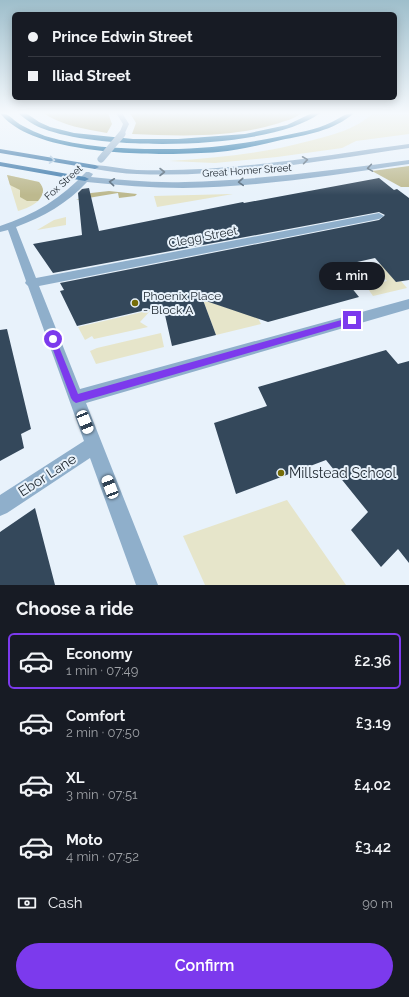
<!DOCTYPE html>
<html lang="en">
<head>
<meta charset="utf-8">
<style>
	:root { --surface:#171b24; --page:#20242c; --text:#f1f3f6; --muted:#9ea1a6; --line:#363941; --accent:#7c3aed }
	body { margin:0; font-family:Raleway,sans-serif; background:var(--page); color:var(--text); height:100vh; display:flex; flex-direction:column; font-size:15px; white-space:nowrap }
	* { box-sizing:border-box; margin:0 }
	p { font-size:13px; color:var(--muted) }
	.icon { flex:none; width:22px; height:22px; fill:none; stroke:currentColor; stroke-width:2; stroke-linecap:round; stroke-linejoin:round }
	.map { position:relative; height:585px; overflow:hidden }
	.sheet { display:flex; flex-direction:column; background:var(--surface); flex:1 }
	.sheet>* { flex:none }
	.banner { position:absolute; left:12px; top:12px; width:385px; height:88px; border-radius:6px; box-shadow:0 2px 10px #0003; display:grid; align-content:center; height:88px; padding:0 16px; background:var(--surface) }
	.end { position:absolute; width:18px; height:18px; margin:-9px; border:5px solid #7c3aed; background:#fff; box-shadow:0 0 0 2px #fff }
	.from { border-radius:50% }
	.bubble { position:absolute; height:28px; border-radius:14px; background:var(--surface); box-shadow:0 2px 10px #0003; font-size:13px; font-weight:600; line-height:28px; text-align:center }
	.car { position:absolute; width:12px; height:24px; margin:-12px -6px; border-radius:5px; box-shadow:0 0 3px 1px #0007; background:linear-gradient(#fff 24%,#345 0 40%,#fff 0 76%,#345 0 86%,#fff 0) }
	.banner b { display:flex; align-items:center; gap:14px; height:38px; font-size:15px }
	.banner b+b { border-top:1px solid var(--line) }
	.banner i { width:10px; height:10px; background:var(--text) }
	ul { padding:0; list-style:none }
	li { display:flex; align-items:center; gap:12px; height:56px; margin:0 8px 6px; padding:0 8px; border:2px solid transparent; border-radius:6px }
	li div { flex:1 }
	li b { display:block; font-size:15px }
	li em { font-style:normal; font-weight:600 }
	li.selected { border-color:var(--accent) }
	li>.icon { width:36px; height:36px; stroke-width:1.5 }
	h2 { padding:0 16px; font-size:18px; line-height:48px }
	.pay { display:flex; align-items:center; gap:10px; height:44px; padding:0 16px; font-size:15px }
	.pay p { margin-inline-start:auto }
	.button { display:flex; gap:8px; margin-top:auto; padding:8px 16px }
	.button a { flex:1; height:46px; border-radius:24px; background:var(--accent); color:#fff; font-size:16px; font-weight:600; line-height:46px; text-align:center }
	.map>svg:first-child { display:block }
	.green { fill:#e6e5ca }
	.forest { fill:#bdb98e }
	.building { fill:#34485b }
	.lines { fill:none; stroke-linecap:round; stroke-linejoin:round }
	.minor { fill:#8fafcb; fill-rule:evenodd }
	.major { fill:#3976a8; fill-rule:evenodd }
	.highway { fill:#07619a; fill-rule:evenodd }
	.minor-bridge { stroke:#8fafcb; stroke-width:7 }
	.oneway { stroke:#abc7de }
	.oneway2 { stroke:#506475 }
	.route { fill:#7c3aed }
	.poi-dot { fill:#766d09; stroke:#e8f2fb; stroke-width:1.5 }
	.labels { text-anchor:middle; stroke-width:4; stroke-linejoin:round; paint-order:stroke }
	.far-street-label { font-size:10px; fill:#1d262e; stroke:#e8f2fb }
	.street-label { font-size:12px; fill:#1d262e; stroke:#e8f2fb }
	.poi-label { font-size:12px; fill:#1d262e; stroke:#e8f2fb; text-anchor:start }
	.near-poi-label { font-size:14px; fill:#1d262e; stroke:#e8f2fb; text-anchor:start }
	.near-street-label { font-size:14px; fill:#1d262e; stroke:#e8f2fb }
</style>
</head>
<body>
<div class="map">
<svg width="409" height="585" viewBox="0 0 409 585">
	<rect width="100%" height="100%" fill="#e8f2fb"/>
	<path class="green" d="M 373,113 L 409,113 L 409,134 L 356,141 L 342,148 L 277,157 L 215,163 L 169,161 C 217,158 261,154 309,141 C 332,135 355,130 373,113 Z
		M 7,175 L 39,182 C 51,198 31,207 18,211 Z
		M 233,194 L 157,207 L 154,196 Z
		M 66,217 L 66,225 L 37,230 L 54,220 Z
		M 409,259 L 387,271 L 397,282 L 401,281 L 407,288 L 373,296 L 366,286 L 387,281 L 374,266 Z
		M 203,300 L 258,318 L 261,324 L 216,335 Z
		M 151,310 L 140,322 L 148,327 L 94,339 L 92,336 L 85,340 L 78,327 Z
		M 161,333 L 164,347 L 96,364 L 90,351 L 97,348 Z
		M 287,500 L 346,585 L 205,585 L 183,536 Z"/>
	<path class="forest" d="M 43,113 L 108,113 L 112,124 L 107,133 C 85,129 63,126 43,113 Z
		M 130,113 L 302,113 C 294,119 285,121 276,124 C 229,138 181,136 132,134 L 136,123 Z
		M 409,166 L 409,187 L 401,187 L 372,171 Z
		M 7,175 L 39,182 C 45,189 44,193 38,201 L 27,201 L 20,197 L 20,190 L 10,185 Z
		M 109,191 L 137,194 L 135,196 L 119,198 L 118,193 L 76,200 L 91,193 Z"/>
	<path class="building" d="M 379,178 L 394,190 L 397,189 L 409,198 L 409,280 L 396,282 L 375,258 L 335,267 L 359,297 L 268,322 L 203,300 L 216,335 L 172,346 L 163,306 L 77,326 L 60,291 L 64,290 L 60,283 L 379,220 L 385,215 L 379,212 L 53,273 L 33,244 L 82,235 L 78,193 L 82,189 L 89,188 L 99,231 L 243,202 L 244,203 Z
		M 7,329 L 31,429 L 21,434 L 24,448 L 0,461 L 0,330 Z
		M 386,350 L 398,364 L 409,361 L 409,563 L 398,549 L 381,567 L 351,530 L 368,512 L 326,460 L 236,494 L 214,423 L 267,406 L 258,387 Z
		M 35,508 L 55,585 L 0,585 L 0,532 Z"/>
	<g class="lines">
		<path class="minor" d="M 116,113 L 122,113 L 129,124 L 124,135 L 119,134 L 123,124 Z
			M 409,144 L 409,148 C 319,161 228,178 137,174 C 123,174 109,171 95,169 L 91,167 L 95,165 C 109,166 123,169 137,170 C 228,173 319,156 409,144 Z
			M 409,160 L 409,164 C 334,175 259,187 183,188 C 151,188 119,185 87,182 C 68,203 43,217 16,227 L 36,278 L 379,213 L 384,216 L 379,219 L 39,286 L 80,389 L 409,299 L 409,309 L 86,403 L 158,585 L 136,585 L 90,458 L 7,513 L 0,516 L 0,495 L 84,441 L 28,286 L 25,283 L 26,281 L 8,230 L 0,232 L 0,226 C 34,215 62,198 86,172 L 89,172 L 93,174 L 91,177 C 122,180 153,183 185,182 C 260,180 334,170 409,160 Z"/>
		<path class="major" d="M 0,149 L 95,165 L 99,167 L 95,169 L 0,153 Z
			M 0,162 L 85,177 L 89,179 L 85,181 L 0,166 Z"/>
		<path class="highway" d="M 0,113 C 10,113 14,122 23,126 C 30,130 38,133 45,136 C 81,147 122,149 159,149 C 209,150 257,142 306,131 C 315,129 324,126 332,122 C 340,118 345,113 354,113 C 334,131 305,135 281,140 C 260,145 239,150 218,152 C 166,156 34,158 0,113 Z
			M 18,113 L 26,113 L 39,122 L 50,127 L 74,133 L 133,139 L 178,139 L 245,134 L 287,125 L 312,113 L 320,113 C 270,151 101,151 44,129 C 35,126 26,120 18,113 Z"/>
		<path class="minor-bridge" d="M 101,159 L 122,134"/>
	</g>
	<defs><path id="oneway-chevron" d="M-2-3.5L2.5 0L-2 3.5" fill="none" stroke-width="1.6" stroke-linecap="round" stroke-linejoin="round"/></defs>
	<use class="oneway" href="#oneway-chevron" transform="translate(52 160) rotate(9)"/>
	<g class="oneway2">
		<use href="#oneway-chevron" transform="translate(305 160) rotate(-8)"/>
		<use href="#oneway-chevron" transform="translate(370 168) rotate(171)"/>
		<use href="#oneway-chevron" transform="translate(162 172)"/>
		<use href="#oneway-chevron" transform="translate(112 182) rotate(-174)"/>
		<use href="#oneway-chevron" transform="translate(241 182) rotate(176)"/>
	</g>
	<linearGradient id="sky" x2="0" y2="1"><stop stop-color="#9ebecb"/><stop offset="0.58" stop-color="#f5f9fd"/><stop offset="1" stop-color="#f5f9fd" stop-opacity="0"/></linearGradient>
	<rect width="409" height="195" fill="url(#sky)"/>
	<path class="route" d="M 352,317 L 356,320 L 352,323 L 76,403 L 73,401 L 71,398 L 49,339 L 53,336 L 55,337 L 78,394 Z"/>
	<g class="poi-dot">
		<circle cx="135" cy="303" r="4"/>
		<circle cx="281" cy="473" r="4"/>
	</g>
	<g class="labels">
		<g class="far-street-label">
			<text transform="translate(247 170) rotate(-4)" y="4">Great Homer Street</text>
			<text transform="translate(63 182) rotate(-42)" y="4">Fox Street</text>
		</g>
		<g class="street-label">
			<text transform="translate(203 237) rotate(-11)" y="4">Clegg Street</text>
		</g>
		<g class="poi-label">
			<text x="143" y="300">Phoenix Place<tspan x="143" dy="14">- Block A</tspan></text>
		</g>
		<g class="near-poi-label">
			<text x="289" y="478">Millstead School</text>
		</g>
		<g class="near-street-label">
			<text transform="translate(47 475) rotate(-33)" y="5">Ebor Lane</text>
		</g>
	</g>
</svg>
<i class="end from" style="left:53px;top:339px"></i>
<i class="end" style="left:352px;top:320px"></i>
<div class="bubble" style="left:319px;top:262px;width:66px">1 min</div>
<i class="car" style="left:85px;top:422px;rotate:158deg"></i>
<i class="car" style="left:110px;top:487px;rotate:339deg"></i>
<div class="banner">
<b><i class="from"></i>Prince Edwin Street</b>
<b><i></i>Iliad Street</b>
</div>
</div>
<section class="sheet">
<h2>Choose a ride</h2>
<ul>
<li class="selected"><svg class="icon" aria-label="car" viewBox="0 0 24 24"><path d="M5 17H2v-5l4-1 3-4h7l3 4 3 1v5h-3M9 17h6M6 11h13"/><circle cx="7" cy="17" r="2"/><circle cx="17" cy="17" r="2"/></svg><div><b>Economy</b><p>1 min · 07:49</p></div><em>£2.36</em></li>
<li><svg class="icon" aria-label="car" viewBox="0 0 24 24"><path d="M5 17H2v-5l4-1 3-4h7l3 4 3 1v5h-3M9 17h6M6 11h13"/><circle cx="7" cy="17" r="2"/><circle cx="17" cy="17" r="2"/></svg><div><b>Comfort</b><p>2 min · 07:50</p></div><em>£3.19</em></li>
<li><svg class="icon" aria-label="car" viewBox="0 0 24 24"><path d="M5 17H2v-5l4-1 3-4h7l3 4 3 1v5h-3M9 17h6M6 11h13"/><circle cx="7" cy="17" r="2"/><circle cx="17" cy="17" r="2"/></svg><div><b>XL</b><p>3 min · 07:51</p></div><em>£4.02</em></li>
<li><svg class="icon" aria-label="car" viewBox="0 0 24 24"><path d="M5 17H2v-5l4-1 3-4h7l3 4 3 1v5h-3M9 17h6M6 11h13"/><circle cx="7" cy="17" r="2"/><circle cx="17" cy="17" r="2"/></svg><div><b>Moto</b><p>4 min · 07:52</p></div><em>£3.42</em></li>
</ul>
<div class="pay"><svg class="icon" aria-label="cash" viewBox="0 0 24 24"><path d="M3 7h18v10H3z"/><circle cx="12" cy="12" r="2"/></svg>Cash<p>90 m</p></div>
<div class="button"><a>Confirm</a></div>
</section>
</body>
</html>
